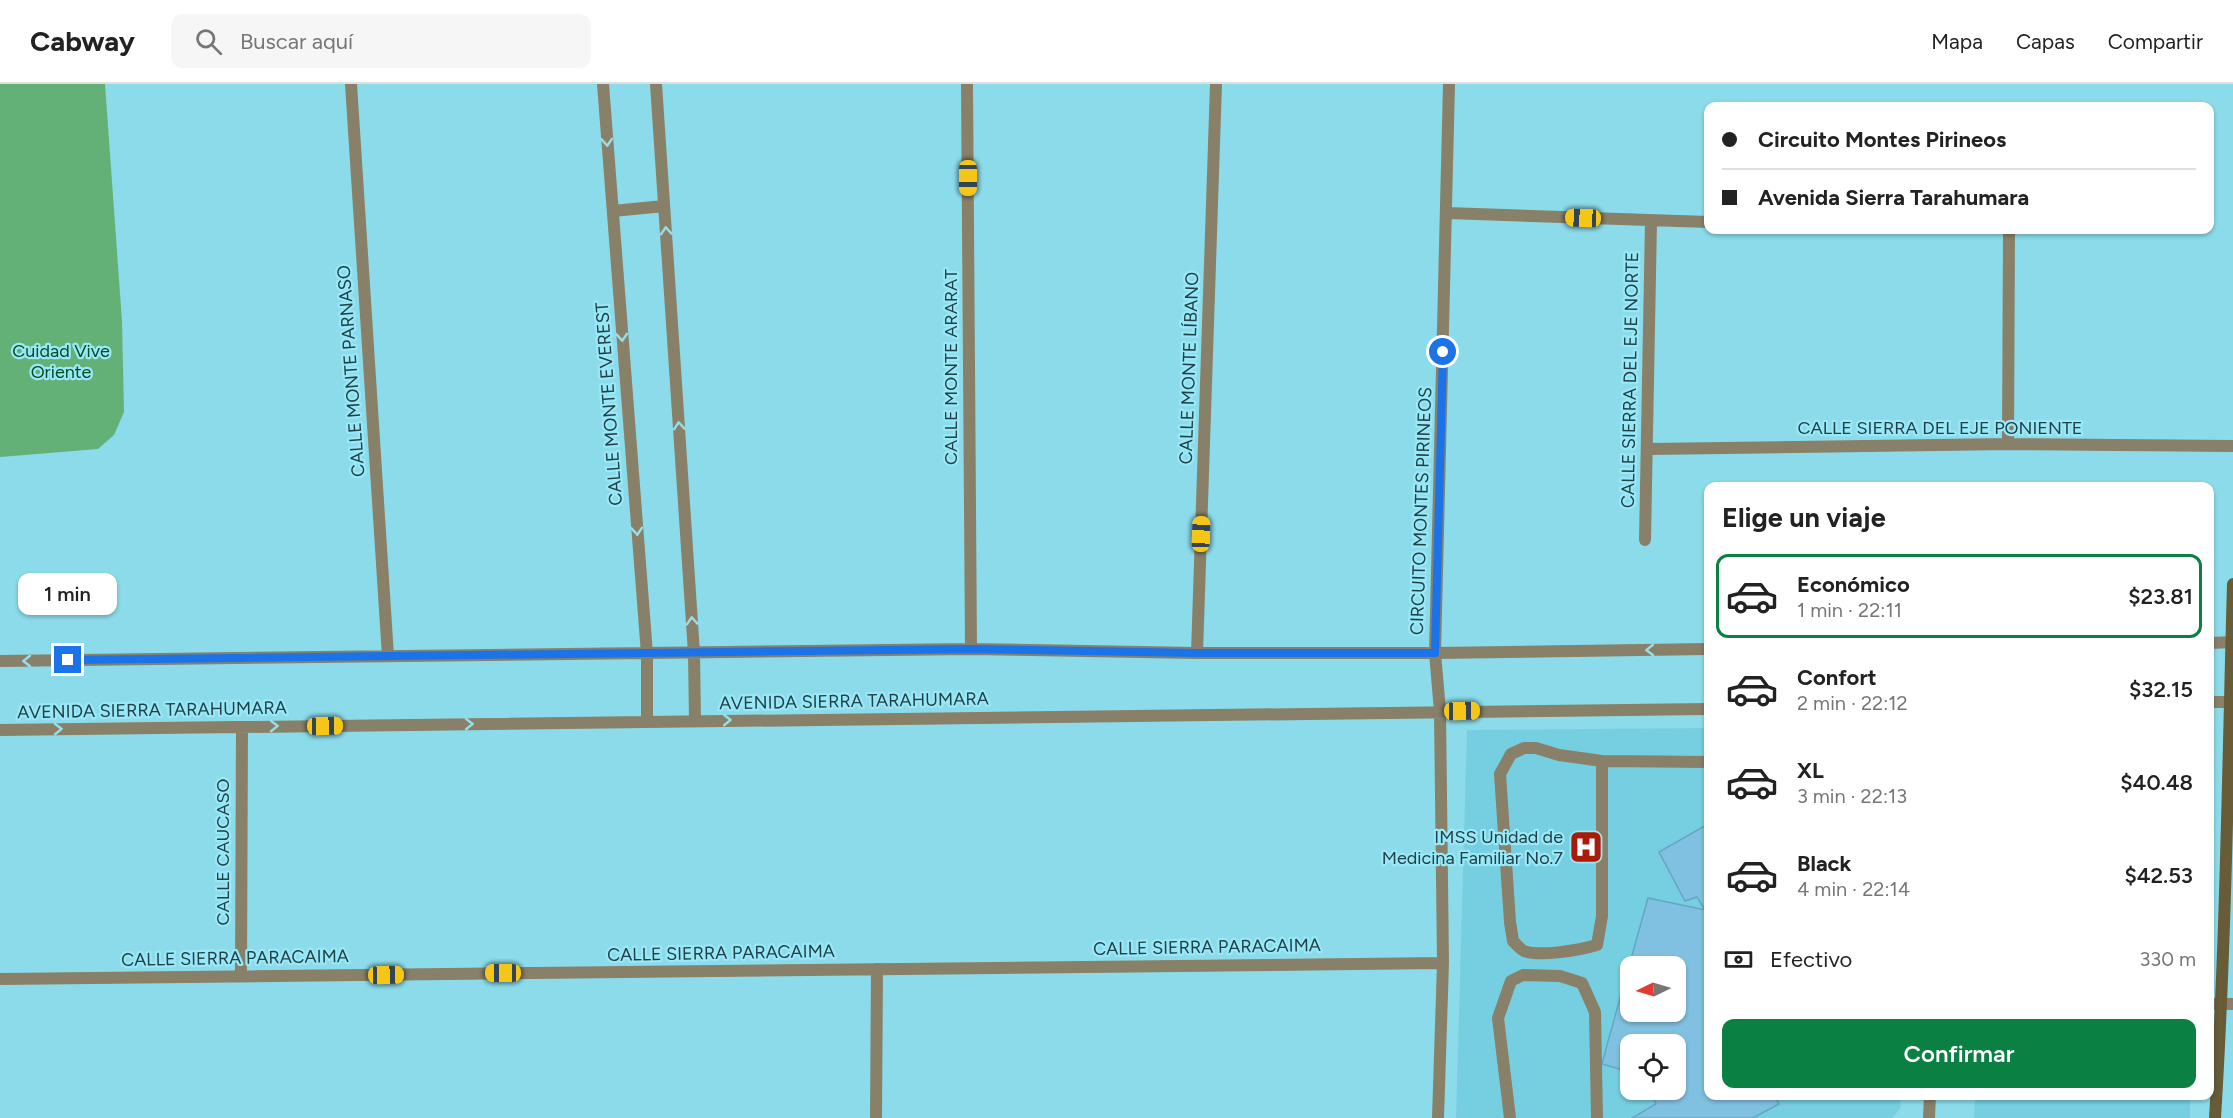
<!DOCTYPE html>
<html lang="es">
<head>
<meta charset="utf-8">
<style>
	:root { --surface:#fff; --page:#f6f6f6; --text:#222; --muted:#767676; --line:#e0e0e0; --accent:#0b8043 }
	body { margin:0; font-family:Figtree,sans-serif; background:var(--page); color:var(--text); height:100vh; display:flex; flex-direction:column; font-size:22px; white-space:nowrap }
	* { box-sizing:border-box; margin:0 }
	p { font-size:20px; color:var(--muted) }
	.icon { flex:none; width:33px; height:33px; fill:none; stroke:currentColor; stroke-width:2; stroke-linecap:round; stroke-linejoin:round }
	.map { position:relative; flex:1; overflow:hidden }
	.details { position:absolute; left:1704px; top:398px; width:510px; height:618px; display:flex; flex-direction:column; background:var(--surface); border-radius:12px; box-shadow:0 2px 4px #0004 }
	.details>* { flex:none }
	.banner { position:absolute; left:1704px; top:18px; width:510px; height:132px; border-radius:12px; box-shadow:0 2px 4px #0004; display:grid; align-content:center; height:132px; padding:0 18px; background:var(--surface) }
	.needle { width:39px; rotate:265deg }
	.buttons { position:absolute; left:1620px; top:872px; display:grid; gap:12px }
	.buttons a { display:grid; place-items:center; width:66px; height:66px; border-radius:12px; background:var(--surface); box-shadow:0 2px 4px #0004; font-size:30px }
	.end { position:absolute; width:27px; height:27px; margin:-14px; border:8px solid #1a73e8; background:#fff; box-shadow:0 0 0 3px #fff }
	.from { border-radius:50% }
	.bubble { position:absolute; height:42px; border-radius:12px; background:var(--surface); box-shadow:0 2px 4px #0004; font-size:20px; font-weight:600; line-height:42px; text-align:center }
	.car { position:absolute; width:18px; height:36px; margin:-18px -9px; border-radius:8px; box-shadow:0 0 4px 2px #0007; background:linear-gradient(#f5c518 24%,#345 0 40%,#f5c518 0 76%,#345 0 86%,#f5c518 0) }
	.banner b { display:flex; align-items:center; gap:21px; height:57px; font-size:22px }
	.banner b+b { border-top:2px solid var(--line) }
	.banner i { width:15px; height:15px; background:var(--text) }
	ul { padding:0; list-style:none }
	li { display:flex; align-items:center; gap:18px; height:84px; margin:0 12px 9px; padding:0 6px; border:3px solid transparent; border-radius:12px }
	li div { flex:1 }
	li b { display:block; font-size:22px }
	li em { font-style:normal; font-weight:600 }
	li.selected { border-color:var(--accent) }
	li>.icon { width:54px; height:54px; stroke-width:1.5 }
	h2 { padding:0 18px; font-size:27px; line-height:72px }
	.pay { display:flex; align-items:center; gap:15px; height:66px; padding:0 18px; font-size:22px }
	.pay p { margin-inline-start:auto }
	.primary-button { display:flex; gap:12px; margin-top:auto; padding:12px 18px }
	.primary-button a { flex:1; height:69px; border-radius:12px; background:var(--accent); color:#fff; font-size:24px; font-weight:600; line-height:69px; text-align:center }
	header { display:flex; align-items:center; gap:36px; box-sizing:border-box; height:84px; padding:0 30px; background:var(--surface); border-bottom:2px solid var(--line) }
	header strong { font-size:28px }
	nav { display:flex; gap:33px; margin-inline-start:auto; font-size:21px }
	.search { width:420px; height:54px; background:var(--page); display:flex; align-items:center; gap:15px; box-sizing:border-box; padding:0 21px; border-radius:12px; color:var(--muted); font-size:22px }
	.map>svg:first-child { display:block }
	.built { fill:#76cfe0; fill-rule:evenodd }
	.green { fill:#64b177 }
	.building { fill:#80c1e1; stroke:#66a6c5; stroke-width:1.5; fill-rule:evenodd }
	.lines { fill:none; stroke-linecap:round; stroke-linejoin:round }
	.lane { stroke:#888068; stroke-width:12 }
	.street { stroke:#888068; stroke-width:12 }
	.secondary { stroke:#685b37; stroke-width:12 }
	.oneway { stroke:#97dee9 }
	.route { stroke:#1a73e8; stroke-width:8 }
	.labels { text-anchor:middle; stroke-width:4.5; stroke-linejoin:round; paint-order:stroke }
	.park-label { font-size:18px; fill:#024b21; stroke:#99e8f7 }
	.street-label { font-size:18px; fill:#204147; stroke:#99e8f7 }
	.poi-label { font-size:18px; fill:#204147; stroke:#99e8f7; text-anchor:end }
</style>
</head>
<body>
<header>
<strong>Cabway</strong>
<div class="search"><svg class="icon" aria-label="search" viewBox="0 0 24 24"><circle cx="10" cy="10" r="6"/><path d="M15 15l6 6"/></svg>Buscar aquí</div>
<nav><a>Mapa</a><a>Capas</a><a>Compartir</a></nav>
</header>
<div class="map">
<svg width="2233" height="1034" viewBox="0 0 2233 1034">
	<rect width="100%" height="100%" fill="#8cdbea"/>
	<path class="built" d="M 1708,644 L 1708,1011 L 1901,1011 L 1900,1025 L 1892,1034 L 1456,1034 L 1467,646 ZM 1630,882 L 1676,882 L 1676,927 L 1630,927 ZM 1630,960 L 1676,960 L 1676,1005 L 1630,1005 Z
		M 1975,1011 L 2190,1011 L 2190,1034 L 1974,1034 Z"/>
	<path class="green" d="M 0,0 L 105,0 L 122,237 L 124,328 L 114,351 L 98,365 L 0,373 Z"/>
	<path class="building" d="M 1708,740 L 1708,1011 L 1774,1011 L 1779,1020 L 1753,1034 L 1632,1034 L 1656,1020 L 1650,1005 L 1676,1005 L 1676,960 L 1630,960 L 1630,988 L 1602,980 L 1607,961 L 1648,814 L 1705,826 L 1697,813 L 1685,817 L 1659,768 ZM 1630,882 L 1676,882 L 1676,927 L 1630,927 Z"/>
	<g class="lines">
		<path class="lane" d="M 1602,677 L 1602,832 L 1597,861 C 1580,866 1540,873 1524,867 C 1520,865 1516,860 1513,857 L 1510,838 L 1500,690 L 1511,670 L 1524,664 L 1536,664 L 1559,671 L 1602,677 L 1708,678
			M 1510,1034 L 1498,934 L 1511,897 L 1523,891 L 1560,892 L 1582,899 L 1595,928 L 1597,1034"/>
		<path class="street" d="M 351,0 L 388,572
			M 603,0 L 647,570 L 647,637
			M 656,0 L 694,569 L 695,637
			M 967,0 L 971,565
			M 613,127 L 664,122
			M 1447,129 L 1708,138
			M 2008,360 L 2009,146
			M 1648,365 L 2008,360 L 2233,362
			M 1645,456 L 1651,137
			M 2210,559 L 2233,558
			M 1197,569 L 1216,0
			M 0,577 L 971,565 L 1197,569 L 1435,569 L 1708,565
			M 2210,618 L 2233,618
			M 0,646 L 1708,625
			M 241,892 L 242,643
			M 0,895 L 1443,879
			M 2210,920 L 2233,920
			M 876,1034 L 877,885
			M 1438,1034 L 1443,879 L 1440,627 L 1435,569 L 1449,0
			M 1929,1034 L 1930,1011"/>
		<path class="secondary" d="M 2215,1034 C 2226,856 2228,678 2233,500"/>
	</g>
	<defs><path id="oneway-chevron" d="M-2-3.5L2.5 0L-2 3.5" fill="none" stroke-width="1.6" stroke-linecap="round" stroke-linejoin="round" transform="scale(1.5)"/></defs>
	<g class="oneway">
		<use href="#oneway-chevron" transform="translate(607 58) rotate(86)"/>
		<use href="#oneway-chevron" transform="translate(666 147) rotate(-94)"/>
		<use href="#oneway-chevron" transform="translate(622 253) rotate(86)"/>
		<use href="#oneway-chevron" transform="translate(679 342) rotate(-94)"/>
		<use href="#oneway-chevron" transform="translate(637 447) rotate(86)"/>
		<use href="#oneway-chevron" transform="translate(692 537) rotate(-94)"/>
		<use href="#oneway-chevron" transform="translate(1650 566) rotate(179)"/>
		<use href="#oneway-chevron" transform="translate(27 577) rotate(179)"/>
		<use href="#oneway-chevron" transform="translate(727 636) rotate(-1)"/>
		<use href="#oneway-chevron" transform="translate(469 640) rotate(-1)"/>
		<use href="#oneway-chevron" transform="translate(274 642) rotate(-1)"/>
		<use href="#oneway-chevron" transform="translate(58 645) rotate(-1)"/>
	</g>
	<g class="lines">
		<path class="route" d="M 68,576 L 971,565 L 1197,569 L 1435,569 L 1443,268"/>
	</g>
	<defs>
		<g id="hospital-square" transform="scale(1.725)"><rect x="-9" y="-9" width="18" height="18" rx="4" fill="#aa1a08" stroke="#99e8f7"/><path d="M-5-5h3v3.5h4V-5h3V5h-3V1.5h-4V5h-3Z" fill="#fff"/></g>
	</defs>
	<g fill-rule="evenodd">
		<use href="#hospital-square" x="1586" y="763"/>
	</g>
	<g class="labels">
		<g class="park-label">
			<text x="61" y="273">Cuidad Vive<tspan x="61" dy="21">Oriente</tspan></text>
		</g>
		<g class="street-label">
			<text transform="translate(951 283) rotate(-90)" y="6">CALLE MONTE ARARAT</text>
			<text transform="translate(1189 284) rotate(-88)" y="6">CALLE MONTE LÍBANO</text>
			<text transform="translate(351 287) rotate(-94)" y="6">CALLE MONTE PARNASO</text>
			<text transform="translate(1630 296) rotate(-89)" y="6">CALLE SIERRA DEL EJE NORTE</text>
			<text transform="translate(609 320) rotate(-94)" y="6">CALLE MONTE EVEREST</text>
			<text x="1940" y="350">CALLE SIERRA DEL EJE PONIENTE</text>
			<text transform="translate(1421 427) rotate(-88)" y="6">CIRCUITO MONTES PIRINEOS</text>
			<text transform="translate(854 617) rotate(-1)" y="6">AVENIDA SIERRA TARAHUMARA</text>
			<text transform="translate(152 626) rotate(-1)" y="6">AVENIDA SIERRA TARAHUMARA</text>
			<text transform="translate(223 768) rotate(-90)" y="6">CALLE CAUCASO</text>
			<text transform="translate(1207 863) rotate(-1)" y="6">CALLE SIERRA PARACAIMA</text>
			<text transform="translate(721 869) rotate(-1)" y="6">CALLE SIERRA PARACAIMA</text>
			<text transform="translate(235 874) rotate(-1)" y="6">CALLE SIERRA PARACAIMA</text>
		</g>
		<g class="poi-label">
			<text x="1563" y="759">IMSS Unidad de<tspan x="1563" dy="21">Medicina Familiar No.7</tspan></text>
		</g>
	</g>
</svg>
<div class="buttons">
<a><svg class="needle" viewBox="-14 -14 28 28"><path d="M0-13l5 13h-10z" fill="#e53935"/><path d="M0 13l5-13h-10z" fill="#767676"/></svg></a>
<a><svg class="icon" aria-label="locate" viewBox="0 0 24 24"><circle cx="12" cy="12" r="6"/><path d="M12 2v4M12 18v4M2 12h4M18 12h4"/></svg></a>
</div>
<i class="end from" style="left:1443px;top:268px"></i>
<i class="end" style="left:68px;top:576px"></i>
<div class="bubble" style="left:18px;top:489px;width:99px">1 min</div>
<i class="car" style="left:968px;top:94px;rotate:180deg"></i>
<i class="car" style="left:1583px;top:134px;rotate:272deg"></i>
<i class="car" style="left:1201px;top:450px;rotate:2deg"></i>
<i class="car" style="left:1462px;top:627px;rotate:89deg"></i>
<i class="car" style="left:325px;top:642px;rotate:89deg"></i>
<i class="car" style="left:503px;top:889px;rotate:270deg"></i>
<i class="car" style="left:386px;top:891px;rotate:89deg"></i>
<div class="banner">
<b><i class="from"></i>Circuito Montes Pirineos</b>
<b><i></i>Avenida Sierra Tarahumara</b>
</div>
<section class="details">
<h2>Elige un viaje</h2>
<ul>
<li class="selected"><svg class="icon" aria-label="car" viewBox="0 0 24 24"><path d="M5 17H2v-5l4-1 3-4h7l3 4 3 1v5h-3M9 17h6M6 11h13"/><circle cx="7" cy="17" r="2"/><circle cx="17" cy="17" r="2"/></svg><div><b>Económico</b><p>1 min · 22:11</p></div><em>$23.81</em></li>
<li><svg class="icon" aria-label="car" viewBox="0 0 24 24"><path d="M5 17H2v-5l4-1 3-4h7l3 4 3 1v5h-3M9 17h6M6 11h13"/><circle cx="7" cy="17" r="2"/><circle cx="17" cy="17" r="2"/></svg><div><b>Confort</b><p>2 min · 22:12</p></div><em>$32.15</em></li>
<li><svg class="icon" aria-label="car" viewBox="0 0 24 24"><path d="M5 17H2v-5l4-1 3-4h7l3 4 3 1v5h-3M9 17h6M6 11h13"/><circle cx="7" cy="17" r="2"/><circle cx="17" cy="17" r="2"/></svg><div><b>XL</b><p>3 min · 22:13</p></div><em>$40.48</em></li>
<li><svg class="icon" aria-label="car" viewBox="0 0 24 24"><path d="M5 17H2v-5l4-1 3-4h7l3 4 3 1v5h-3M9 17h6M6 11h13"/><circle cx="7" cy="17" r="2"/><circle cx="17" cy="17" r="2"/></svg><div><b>Black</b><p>4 min · 22:14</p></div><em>$42.53</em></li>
</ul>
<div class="pay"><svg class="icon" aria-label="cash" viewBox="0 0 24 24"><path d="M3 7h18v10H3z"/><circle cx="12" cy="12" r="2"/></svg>Efectivo<p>330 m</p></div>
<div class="primary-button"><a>Confirmar</a></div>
</section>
</div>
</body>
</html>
